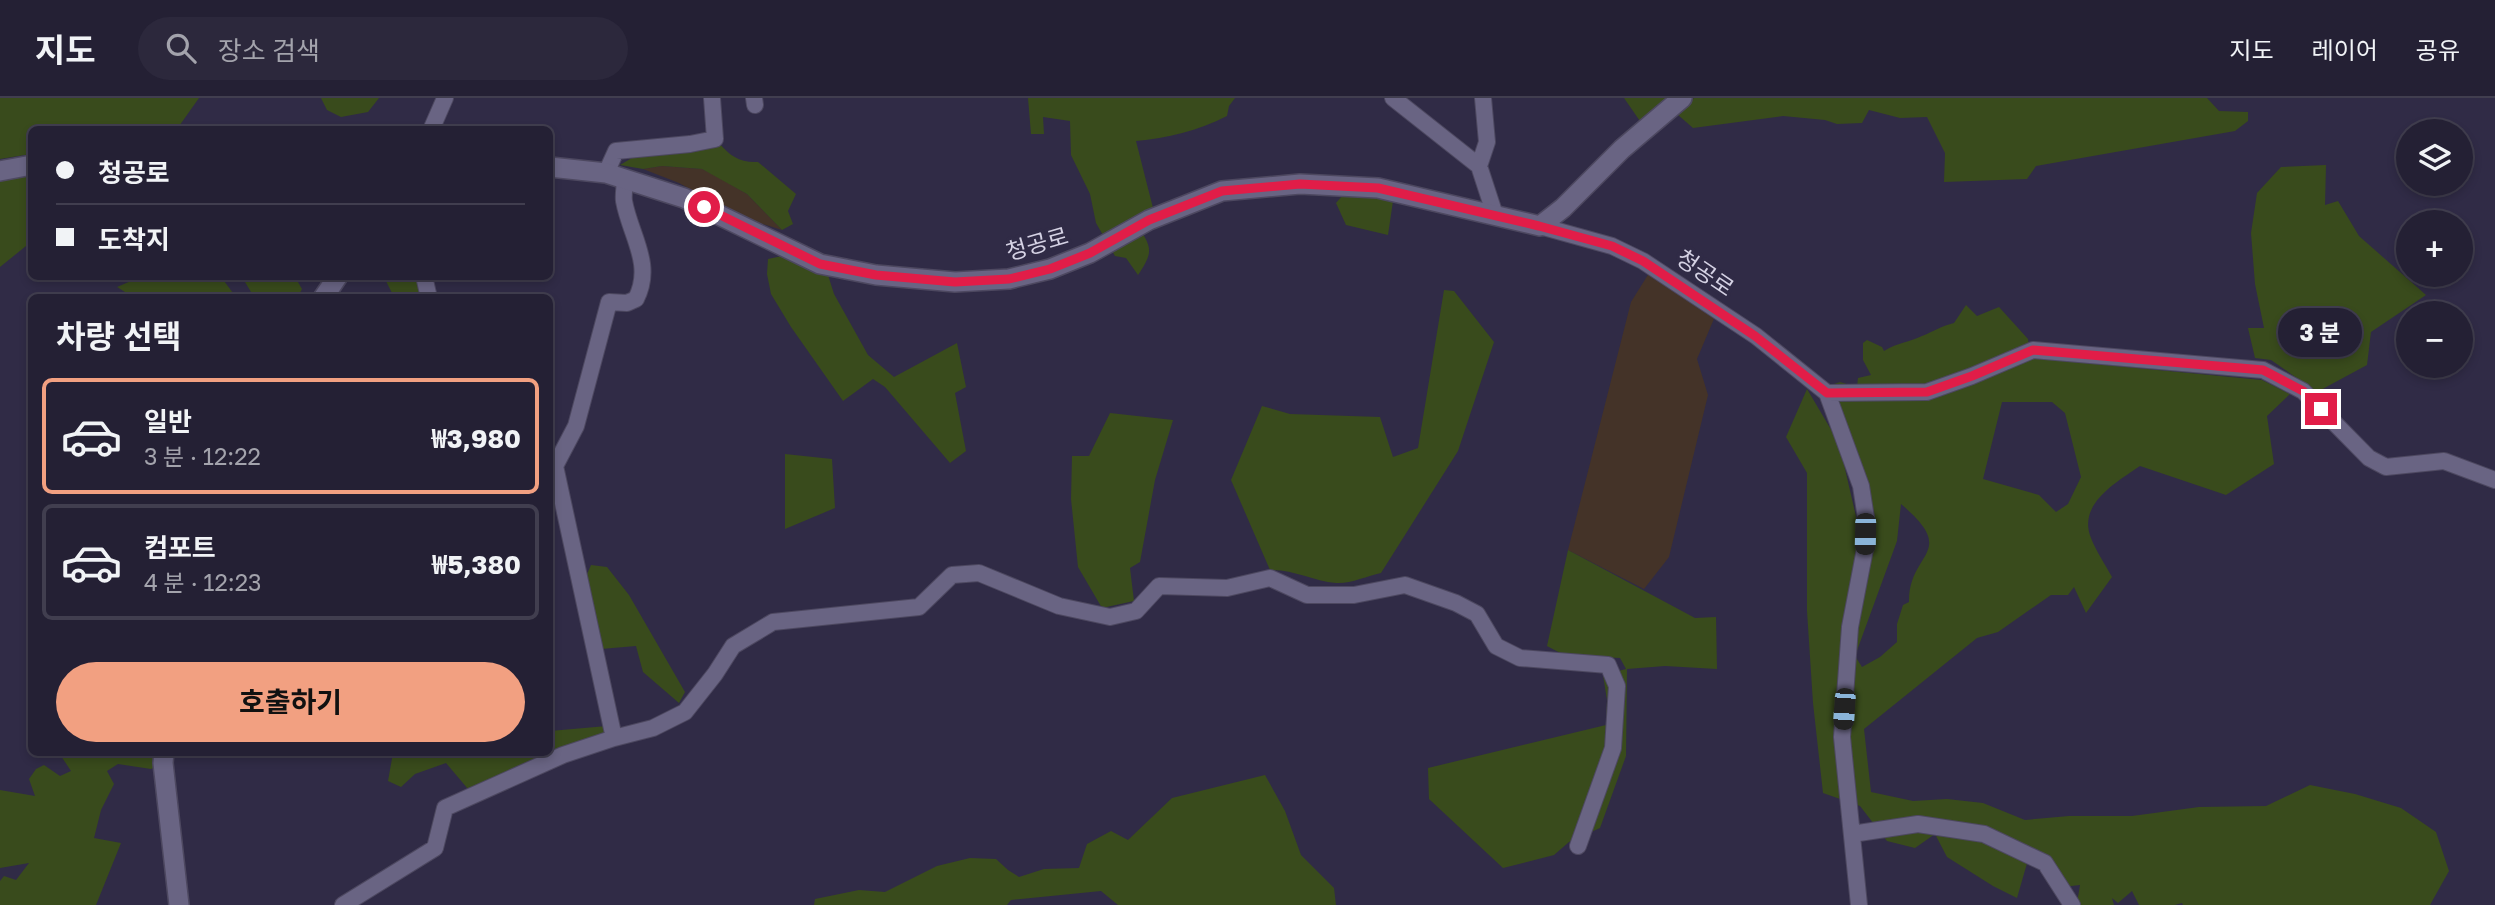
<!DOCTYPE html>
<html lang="ko">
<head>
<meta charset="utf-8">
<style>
	:root { --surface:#242034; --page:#2c283c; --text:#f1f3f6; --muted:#a3a3ac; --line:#413e4f; --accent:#f2a081 }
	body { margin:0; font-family:"Golos Text","Noto Sans KR",sans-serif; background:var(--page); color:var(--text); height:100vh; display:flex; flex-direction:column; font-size:26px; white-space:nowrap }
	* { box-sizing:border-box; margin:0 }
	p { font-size:23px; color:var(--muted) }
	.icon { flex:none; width:38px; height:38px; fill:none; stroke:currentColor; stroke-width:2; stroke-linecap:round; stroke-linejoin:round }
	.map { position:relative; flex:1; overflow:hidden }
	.drawer { position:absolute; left:28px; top:196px; width:525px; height:462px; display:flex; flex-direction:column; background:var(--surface); border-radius:10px; box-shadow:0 4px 10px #0003,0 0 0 2px var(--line) }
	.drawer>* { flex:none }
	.banner { position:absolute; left:28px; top:28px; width:525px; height:154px; border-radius:10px; box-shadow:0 4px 10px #0003,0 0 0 2px var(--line); display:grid; align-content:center; height:154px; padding:0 28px; background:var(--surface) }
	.tools { position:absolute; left:2396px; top:21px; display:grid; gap:14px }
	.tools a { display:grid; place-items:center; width:77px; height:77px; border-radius:50%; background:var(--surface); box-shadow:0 4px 10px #0003,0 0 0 2px var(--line); font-size:35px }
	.end { position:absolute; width:32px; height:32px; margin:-16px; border:9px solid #e11d48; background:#fff; box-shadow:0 0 0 4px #fff }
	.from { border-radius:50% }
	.bubble { position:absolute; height:49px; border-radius:24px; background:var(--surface); box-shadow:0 4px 10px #0003,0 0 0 2px var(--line); font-size:23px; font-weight:700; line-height:49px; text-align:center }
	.car { position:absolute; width:21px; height:42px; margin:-21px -10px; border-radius:9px; box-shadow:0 0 5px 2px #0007; background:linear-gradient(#222 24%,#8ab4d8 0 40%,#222 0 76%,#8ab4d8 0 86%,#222 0) }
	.banner b { display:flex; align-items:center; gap:24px; height:66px; font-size:26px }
	.banner b+b { border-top:2px solid var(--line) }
	.banner i { width:18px; height:18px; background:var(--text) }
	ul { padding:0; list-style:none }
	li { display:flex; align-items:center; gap:21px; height:116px; margin:0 14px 10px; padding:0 14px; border:4px solid var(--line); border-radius:10px }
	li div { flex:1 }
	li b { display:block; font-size:26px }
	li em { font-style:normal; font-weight:700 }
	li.active { border-color:var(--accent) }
	li>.icon { width:63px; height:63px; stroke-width:1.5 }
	h2 { padding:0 28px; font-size:32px; line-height:84px }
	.cta { display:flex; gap:14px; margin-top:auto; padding:14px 28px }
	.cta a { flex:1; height:80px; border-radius:42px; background:var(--accent); color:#111; font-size:28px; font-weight:700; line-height:80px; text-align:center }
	header { display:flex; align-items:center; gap:42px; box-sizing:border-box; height:98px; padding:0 35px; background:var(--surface); border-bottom:2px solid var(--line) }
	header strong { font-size:33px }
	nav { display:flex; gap:38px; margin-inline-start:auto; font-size:24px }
	.search { width:490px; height:63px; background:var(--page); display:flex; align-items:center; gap:18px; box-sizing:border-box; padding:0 24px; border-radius:38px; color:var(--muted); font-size:26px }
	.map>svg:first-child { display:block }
	.commercial { fill:#443328 }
	.green { fill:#394b1c; fill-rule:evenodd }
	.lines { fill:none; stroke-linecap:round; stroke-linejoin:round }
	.minor-casing { stroke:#4d4860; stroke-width:18 }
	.tertiary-casing { stroke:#4d4860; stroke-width:22 }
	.minor { stroke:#696483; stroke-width:16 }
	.tertiary { stroke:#696483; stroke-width:19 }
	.route { stroke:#e11d48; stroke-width:9 }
	.labels { text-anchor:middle; stroke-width:7; stroke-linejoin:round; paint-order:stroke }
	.street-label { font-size:23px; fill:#d5d2e4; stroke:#302b46 }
</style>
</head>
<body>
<header>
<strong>지도</strong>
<div class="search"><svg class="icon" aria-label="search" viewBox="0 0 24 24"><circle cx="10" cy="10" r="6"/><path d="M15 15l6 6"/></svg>장소 검색</div>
<nav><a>지도</a><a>레이어</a><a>공유</a></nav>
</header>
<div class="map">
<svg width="2495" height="807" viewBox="0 0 2495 807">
	<rect width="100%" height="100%" fill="#302b46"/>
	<path class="commercial" d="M 662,68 L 702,71 L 718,79 L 747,96 L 782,132 L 743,120 L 679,85 L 643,71 Z
		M 1651,172 L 1716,216 L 1697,261 L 1708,297 L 1669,459 L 1644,491 L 1568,452 L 1631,204 Z"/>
	<path class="green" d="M 0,0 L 199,0 L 177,31 L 115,31 L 101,27 L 99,31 L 32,32 L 31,56 L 0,61 Z
		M 321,0 L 379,0 L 368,14 L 341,19 L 327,12 Z
		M 1028,0 L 1235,0 L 1229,8 L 1227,18 C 1198,33 1167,40 1136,43 L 1153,110 L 1135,123 C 1150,148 1156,151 1138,177 L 1126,160 L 1115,158 L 1096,125 L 1090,96 L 1071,57 L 1070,23 L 1043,19 L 1044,36 L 1031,36 Z
		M 1624,0 L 1671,0 L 1642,26 Z
		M 1694,0 L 2207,0 L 2219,13 L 2248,14 L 2248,23 L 2235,33 L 2036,68 L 2027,81 L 1944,84 L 1945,55 L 1927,19 L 1900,20 L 1869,12 L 1862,25 L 1837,26 L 1825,22 L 1783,18 L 1693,30 L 1677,16 Z
		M 719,45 C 730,58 740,65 758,64 L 796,96 L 788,113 L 793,126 L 782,132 L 747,96 L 702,71 L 662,68 L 643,71 L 620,67 L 637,57 Z
		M 2326,67 L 2325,107 L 2338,103 L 2359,138 L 2426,197 L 2371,234 L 2367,267 L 2317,294 L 2271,262 L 2255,260 L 2248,230 L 2264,230 L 2255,186 L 2251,135 L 2257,95 L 2281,69 Z
		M 31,78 L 31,144 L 0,169 L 0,82 Z
		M 1355,83 L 1393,103 L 1388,137 L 1346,127 L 1336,105 Z
		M 787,157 L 813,168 L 818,176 L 828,177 L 834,196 L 868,257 L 894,279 L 957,245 L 966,289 L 955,295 L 966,353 L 950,365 L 885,289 L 873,281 L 843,303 L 791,229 L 771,196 L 767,176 L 768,161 Z
		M 131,179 L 221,179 L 236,199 L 133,199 L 117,189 L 131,183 Z
		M 242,179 L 295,179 L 302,191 L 298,199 L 254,199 Z
		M 384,179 L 418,179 L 421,196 L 411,198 L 392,195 Z
		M 1444,192 L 1454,193 L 1494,244 L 1458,353 L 1381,475 C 1367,478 1350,486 1336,485 C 1313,483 1293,471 1270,472 L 1231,382 L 1262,308 L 1290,316 L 1380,319 L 1393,359 L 1418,350 Z
		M 1966,207 L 1977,218 L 1999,209 L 2028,241 L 2031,260 L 2262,282 L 2290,296 L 2267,318 L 2274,366 L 2226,397 L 2140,368 C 2117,384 2077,406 2091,440 C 2096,453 2105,466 2112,479 L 2086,515 L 2074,489 L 2068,497 L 2051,497 L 1998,534 L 1977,540 L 1864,631 L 1871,694 L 1913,703 L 1947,701 L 1983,705 L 2025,722 L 2069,718 L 2132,718 L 2199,709 L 2266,708 L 2310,687 L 2355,696 L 2401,710 L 2436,734 L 2449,773 L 2430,807 L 2183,807 L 2182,805 L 2175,807 L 2139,807 L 2132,793 L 2118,805 L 2112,800 L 2114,807 L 2079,807 L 2077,805 L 2080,787 L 2062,789 L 2030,755 L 2017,800 L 1993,788 L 1947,759 L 1935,736 L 1915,750 L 1887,743 L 1860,708 L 1823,695 L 1813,605 L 1807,513 L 1807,375 L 1786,339 L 1807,291 L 1839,345 L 1858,427 L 1856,548 L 1873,423 L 1831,287 L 1840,284 L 1857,289 L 1858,280 L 1871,277 L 1863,262 L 1863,245 L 1867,242 L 1882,249 L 1884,253 C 1899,244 1907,245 1922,238 C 1934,233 1942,228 1954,225 ZM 2002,304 L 2052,304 L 2065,315 L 2081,379 L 2068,406 L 2056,414 L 2039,397 L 1983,381 ZM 1901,406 C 1960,456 1908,453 1909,504 L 1903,507 L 1897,526 L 1897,544 L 1880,559 L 1862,569 L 1855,558 L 1897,443 Z
		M 1110,315 L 1173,322 L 1155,382 L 1140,464 L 1130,470 L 1134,503 L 1102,510 L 1078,469 L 1071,401 L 1072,358 L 1089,358 Z
		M 785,356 L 832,361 L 835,410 L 785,431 Z
		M 1568,452 L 1695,520 L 1716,519 L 1717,571 L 1665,568 L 1627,571 L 1626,658 L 1600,730 L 1569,744 L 1554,757 L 1503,770 L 1429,701 L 1428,670 L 1606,627 L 1607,602 L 1603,577 L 1626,571 L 1620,560 L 1564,557 L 1547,548 Z
		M 591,467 L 607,469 L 629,497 L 685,594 L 679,605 L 643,574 L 636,548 L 601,551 L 584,483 Z
		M 607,628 L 608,638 L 468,691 L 446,665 L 415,676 L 401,689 L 388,683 L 393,655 L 550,654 L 550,633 Z
		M 59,655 L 157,655 L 155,669 L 151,671 L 118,666 L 107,673 L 114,686 L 101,712 L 94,740 L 121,745 L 96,807 L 0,807 L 0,783 L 4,778 L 16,782 L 29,765 L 0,770 L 0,692 L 35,698 L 29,681 L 36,671 L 44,667 L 60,678 L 71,673 Z
		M 1265,677 L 1285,713 L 1301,757 L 1334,790 L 1336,807 L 1118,807 L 1101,793 L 1011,802 L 1007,807 L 814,807 L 815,801 L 859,792 L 885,794 L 937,768 L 970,760 L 996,761 L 1008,772 L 1019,779 L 1044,771 L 1079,770 L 1087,746 L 1111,733 L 1128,742 L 1172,700 Z"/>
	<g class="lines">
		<g class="minor-casing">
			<path id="minor" d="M 754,0 L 755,7
				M 1393,0 L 1479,68 L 1495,117
				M 431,32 L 445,0
				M 1479,68 L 1487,44 L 1483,0
				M 606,75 L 616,53 L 690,46 L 715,41 L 712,0
				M 625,81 C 625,88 623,96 624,103 C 630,137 654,166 636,201 L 627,205 L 609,204 L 576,328 L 555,368 L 614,640 L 653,630 L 685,614 L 715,576 L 733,548 L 773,524 L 919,509 L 952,477 L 979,475 L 1059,508 L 1110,519 L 1136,513 L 1159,488 L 1227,490 L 1270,480 L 1307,497 L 1354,497 L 1405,487 L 1456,505 L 1477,516 L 1496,548 L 1520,560 L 1608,567 L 1617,588 L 1613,650 L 1578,748
				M 1540,128 L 1612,148 L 1643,163 L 1756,238 L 1827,295
				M 424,178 L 429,200
				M 1827,295 L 1927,294 L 1972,278 L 2033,252 L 2263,272 L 2303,293 L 2369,360 L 2386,369 L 2444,363 L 2495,382
				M 1827,295 L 1861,388 L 1866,420 L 1865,451 L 1850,529 L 1842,639 L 1859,807
				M 1852,736 L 1918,726 L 1984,736 L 2045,765 L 2072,807
				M 343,807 L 435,750 L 445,710 L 563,657 L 614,640"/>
		</g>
		<g class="tertiary-casing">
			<path id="tertiary" d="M 550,69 L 606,75 L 684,100 L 820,166 L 876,177 L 955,184 L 1009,181 L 1050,171 L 1090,155 L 1149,122 L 1222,93 L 1300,86 L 1378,90 L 1540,128 L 1563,110 L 1622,51 L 1682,0
				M 0,73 L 32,67
				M 323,200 L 338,178
				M 164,654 L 163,665 L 179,807"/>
		</g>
		<use href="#minor" class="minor"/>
		<use href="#tertiary" class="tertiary"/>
	</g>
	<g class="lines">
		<path class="route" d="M 704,109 L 820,166 L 876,177 L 955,184 L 1009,181 L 1050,171 L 1090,155 L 1149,122 L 1222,93 L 1300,86 L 1378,90 L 1539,128 L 1612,148 L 1643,163 L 1755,238 L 1827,295 L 1927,294 L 1972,278 L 2033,252 L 2263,272 L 2303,293 L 2321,311"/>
	</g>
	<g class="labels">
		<g class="street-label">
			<text transform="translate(1037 146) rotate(-16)" y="8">청공로</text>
			<text transform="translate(1705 175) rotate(34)" y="8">청공로</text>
		</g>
	</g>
</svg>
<div class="tools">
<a><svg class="icon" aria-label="layers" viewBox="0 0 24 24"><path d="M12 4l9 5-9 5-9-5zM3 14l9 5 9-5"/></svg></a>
<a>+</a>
<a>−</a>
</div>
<i class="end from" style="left:704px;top:109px"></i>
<i class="end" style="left:2321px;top:311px"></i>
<div class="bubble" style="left:2278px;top:210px;width:84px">3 분</div>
<i class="car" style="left:1865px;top:436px;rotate:181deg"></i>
<i class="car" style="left:1844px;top:611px;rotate:184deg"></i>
<div class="banner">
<b><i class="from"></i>청공로</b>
<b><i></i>도착지</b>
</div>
<section class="drawer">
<h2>차량 선택</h2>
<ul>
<li class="active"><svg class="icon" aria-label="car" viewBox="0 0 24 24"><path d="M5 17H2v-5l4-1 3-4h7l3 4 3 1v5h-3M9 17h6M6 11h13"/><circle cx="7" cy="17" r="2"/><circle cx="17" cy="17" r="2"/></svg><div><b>일반</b><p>3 분 · 12:22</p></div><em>₩3,980</em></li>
<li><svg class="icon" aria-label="car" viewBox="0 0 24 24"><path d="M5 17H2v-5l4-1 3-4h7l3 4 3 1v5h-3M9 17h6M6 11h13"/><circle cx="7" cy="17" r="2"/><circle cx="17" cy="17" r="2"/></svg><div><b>컴포트</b><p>4 분 · 12:23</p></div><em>₩5,380</em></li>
</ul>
<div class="cta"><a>호출하기</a></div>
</section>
</div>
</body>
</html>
